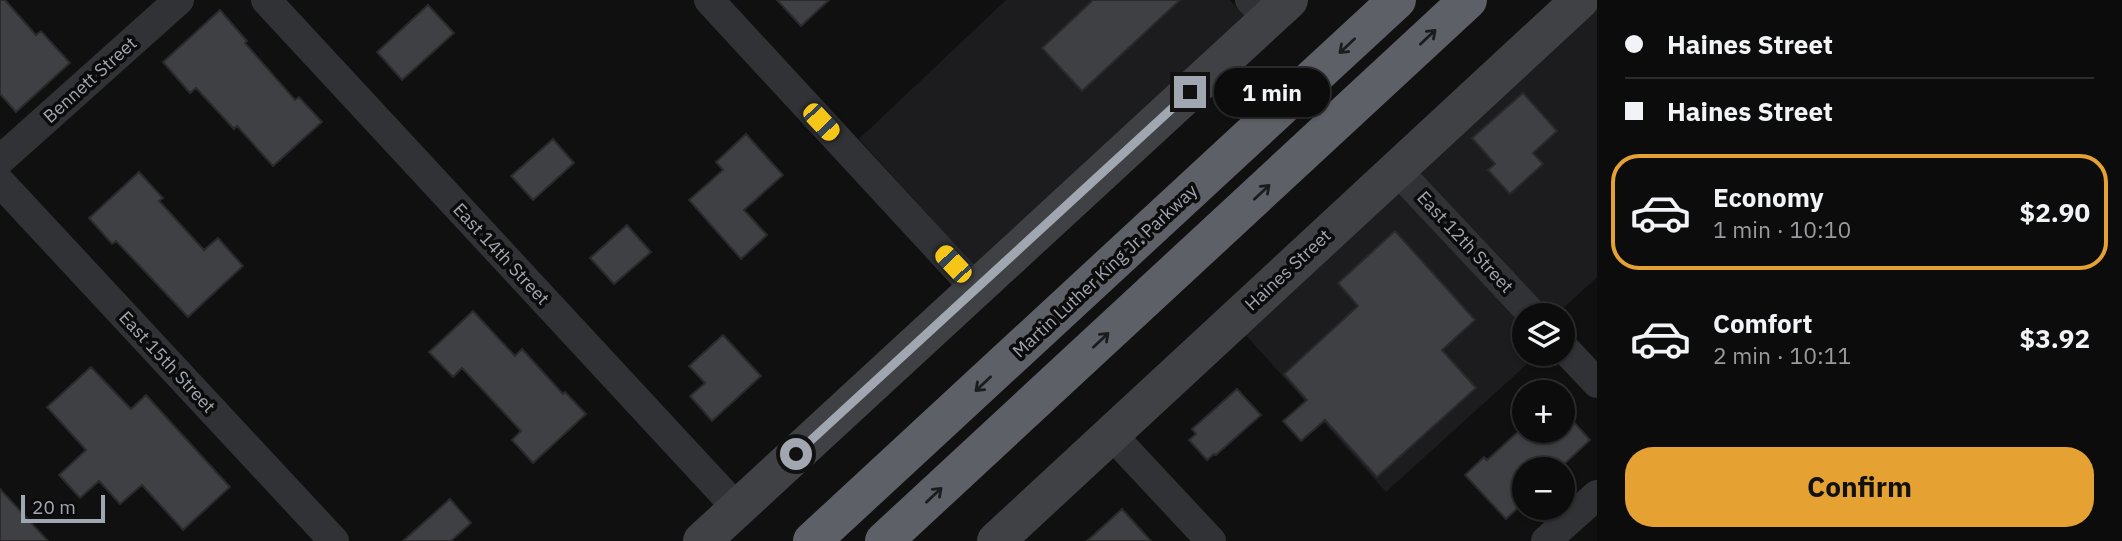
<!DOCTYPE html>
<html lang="en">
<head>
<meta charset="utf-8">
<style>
	:root { --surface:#0c0c0d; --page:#151516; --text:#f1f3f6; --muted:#9a9b9d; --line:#2c2c2e; --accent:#e5a233 }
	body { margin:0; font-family:"IBM Plex Sans",sans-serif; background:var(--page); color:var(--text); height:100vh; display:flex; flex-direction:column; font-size:26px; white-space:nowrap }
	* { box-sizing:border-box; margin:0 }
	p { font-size:23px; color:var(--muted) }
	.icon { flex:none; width:38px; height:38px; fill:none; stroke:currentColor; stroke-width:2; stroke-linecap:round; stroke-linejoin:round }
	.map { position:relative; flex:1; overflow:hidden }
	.panel { display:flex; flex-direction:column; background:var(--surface); width:525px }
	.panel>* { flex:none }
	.banner { display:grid; align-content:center; height:154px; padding:0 28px; background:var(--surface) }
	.tools { position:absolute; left:1512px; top:303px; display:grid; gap:14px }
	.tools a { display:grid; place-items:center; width:63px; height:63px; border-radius:50%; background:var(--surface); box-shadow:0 2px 5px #0004,0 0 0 2px var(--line); font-size:35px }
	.scale { position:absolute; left:21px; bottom:18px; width:84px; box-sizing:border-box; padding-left:7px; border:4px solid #a1a7b1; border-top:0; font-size:19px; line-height:24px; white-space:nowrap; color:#a1a7b1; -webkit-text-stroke:5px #0b0b0c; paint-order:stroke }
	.end { position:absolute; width:32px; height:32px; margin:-16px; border:9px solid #a1a7b1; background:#111; box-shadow:0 0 0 4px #111 }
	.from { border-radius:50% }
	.bubble { position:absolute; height:49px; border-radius:24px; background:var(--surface); box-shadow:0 2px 5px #0004,0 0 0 2px var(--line); font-size:23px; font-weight:700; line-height:49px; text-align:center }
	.car { position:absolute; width:21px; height:42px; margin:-21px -10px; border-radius:9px; box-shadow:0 0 5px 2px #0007; background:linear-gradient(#f5c518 24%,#345 0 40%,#f5c518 0 76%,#345 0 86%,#f5c518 0) }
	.banner b { display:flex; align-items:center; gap:24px; height:66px; font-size:26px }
	.banner b+b { border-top:2px solid var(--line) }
	.banner i { width:18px; height:18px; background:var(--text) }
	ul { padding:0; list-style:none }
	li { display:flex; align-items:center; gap:21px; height:116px; margin:0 14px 10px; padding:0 14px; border:4px solid transparent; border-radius:28px }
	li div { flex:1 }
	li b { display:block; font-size:26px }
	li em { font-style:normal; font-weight:700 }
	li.on { border-color:var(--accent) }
	li>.icon { width:63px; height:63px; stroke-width:1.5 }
	.cta { display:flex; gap:14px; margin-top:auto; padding:14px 28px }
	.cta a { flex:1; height:80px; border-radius:28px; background:var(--accent); color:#111; font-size:28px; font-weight:700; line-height:80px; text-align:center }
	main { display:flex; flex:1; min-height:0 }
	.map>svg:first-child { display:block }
	.built { fill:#1c1c1e }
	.building { fill:#3f4044; stroke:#2a2a2d; stroke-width:2 }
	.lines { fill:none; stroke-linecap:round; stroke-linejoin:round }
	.street { stroke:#313235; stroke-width:30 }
	.secondary { stroke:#3f4145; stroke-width:38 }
	.highway { stroke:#5d6066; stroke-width:38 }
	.oneway { stroke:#1b1c1e }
	.route { stroke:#a1a7b1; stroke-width:9 }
	.labels { text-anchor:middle; stroke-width:7; stroke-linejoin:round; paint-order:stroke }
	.street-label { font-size:18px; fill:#a1a7b1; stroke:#0b0b0c }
</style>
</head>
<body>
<main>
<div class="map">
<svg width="1597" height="541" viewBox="0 0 1597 541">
	<rect width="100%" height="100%" fill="#101011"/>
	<path class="built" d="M 1006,0 L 1230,0 L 1246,18 L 976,268 L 859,139 Z
		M 1597,7 L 1597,277 L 1556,315 L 1524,315 L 1524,354 L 1538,354 L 1386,492 L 1244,333 Z"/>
	<path class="building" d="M 0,0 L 5,0 L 36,35 L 41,31 L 70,63 L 16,112 L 0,94 Z
		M 777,0 L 829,0 L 801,26 Z
		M 1093,0 L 1180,0 L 1082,91 L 1042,48 Z
		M 428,5 L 454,33 L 402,80 L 377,52 Z
		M 220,10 L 247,41 L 245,43 L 295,100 L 299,97 L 322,122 L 273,166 L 237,126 L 234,129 L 196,88 L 190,93 L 163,62 Z
		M 1523,93 L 1557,131 L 1533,153 L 1543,164 L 1510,194 L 1488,170 L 1495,164 L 1472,138 Z
		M 746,134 L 783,175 L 744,210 L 767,235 L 741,259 L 689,200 L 723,170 L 716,162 Z
		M 553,139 L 574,163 L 533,200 L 511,176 Z
		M 139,172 L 163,198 L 159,201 L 204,250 L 218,238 L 243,266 L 188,317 L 116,241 L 112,244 L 89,218 Z
		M 627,225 L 651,252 L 614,284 L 590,258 Z
		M 1395,231 L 1475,320 L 1442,350 L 1476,388 L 1377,477 L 1325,420 L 1301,441 L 1283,421 L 1307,400 L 1284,374 L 1358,306 L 1338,283 Z
		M 473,311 L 515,356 L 522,349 L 563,394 L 565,392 L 586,414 L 533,463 L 512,440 L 521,431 L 462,368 L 453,377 L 429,352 Z
		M 723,335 L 761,376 L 712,421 L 690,396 L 705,383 L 689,366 Z
		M 91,367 L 131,409 L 146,395 L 230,487 L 183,530 L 142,485 L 120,504 L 99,481 L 80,498 L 59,475 L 86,450 L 47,407 Z
		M 1237,389 L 1261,415 L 1216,455 L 1214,454 L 1207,460 L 1189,440 L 1196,434 L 1192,429 Z
		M 1571,419 L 1590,440 L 1559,469 L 1524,469 L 1524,502 L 1506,519 L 1465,475 L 1484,457 L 1487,460 L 1520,430 L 1563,430 L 1563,427 Z
		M 0,489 L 48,541 L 0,541 Z
		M 450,499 L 471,523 L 451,541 L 403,541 Z
		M 1122,509 L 1151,541 L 1087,541 Z"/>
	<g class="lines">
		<path class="street" d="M 266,0 L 737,508
			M 709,0 L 976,289
			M 1250,0 L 1268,20
			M 0,160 L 179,0
			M 1397,170 L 1533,315
			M 0,182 L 334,541
			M 1563,347 L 1597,383
			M 1111,434 L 1211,541
			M 1546,541 L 1597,495"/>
		<path class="secondary" d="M 702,541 L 1289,0
			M 996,541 L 1580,0"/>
		<path class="highway" d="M 812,541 L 1397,0
			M 884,541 L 1468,0"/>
	</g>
	<defs><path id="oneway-shaft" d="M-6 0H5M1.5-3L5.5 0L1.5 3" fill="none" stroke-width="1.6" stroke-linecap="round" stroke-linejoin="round" transform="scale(1.75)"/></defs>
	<g class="oneway">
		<use href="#oneway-shaft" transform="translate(1428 37) rotate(-43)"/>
		<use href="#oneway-shaft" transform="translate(1347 46) rotate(137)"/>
		<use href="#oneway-shaft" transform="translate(1262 192) rotate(-43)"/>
		<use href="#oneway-shaft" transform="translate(1101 340) rotate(-43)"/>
		<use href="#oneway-shaft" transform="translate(983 384) rotate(137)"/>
		<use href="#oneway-shaft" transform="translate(934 495) rotate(-43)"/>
	</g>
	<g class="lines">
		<path class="route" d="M 796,454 L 1190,92"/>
	</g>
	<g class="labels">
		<g class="street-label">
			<text transform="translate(90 80) rotate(-42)" y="6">Bennett Street</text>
			<text transform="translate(1465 242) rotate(47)" y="6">East 12th Street</text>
			<text transform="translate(501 254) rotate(47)" y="6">East 14th Street</text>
			<text transform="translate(1288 270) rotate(-43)" y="6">Haines Street</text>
			<text transform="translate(1105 271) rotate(-43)" y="6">Martin Luther King Jr. Parkway</text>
			<text transform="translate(167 362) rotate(47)" y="6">East 15th Street</text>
		</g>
	</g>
</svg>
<div class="tools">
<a><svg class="icon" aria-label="layers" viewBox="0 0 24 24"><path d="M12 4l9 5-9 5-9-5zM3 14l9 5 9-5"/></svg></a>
<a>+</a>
<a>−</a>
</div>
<div class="scale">20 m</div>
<i class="end from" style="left:796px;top:454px"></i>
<i class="end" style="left:1190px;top:92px"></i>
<div class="bubble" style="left:1214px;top:68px;width:116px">1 min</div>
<i class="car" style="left:821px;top:122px;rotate:137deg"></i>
<i class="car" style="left:953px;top:264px;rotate:317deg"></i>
</div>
<section class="panel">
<div class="banner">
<b><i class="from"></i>Haines Street</b>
<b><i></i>Haines Street</b>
</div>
<ul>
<li class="on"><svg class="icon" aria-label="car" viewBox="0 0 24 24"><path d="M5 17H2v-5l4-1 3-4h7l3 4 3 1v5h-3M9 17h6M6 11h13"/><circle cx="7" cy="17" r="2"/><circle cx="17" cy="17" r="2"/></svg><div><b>Economy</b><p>1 min · 10:10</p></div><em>$2.90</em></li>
<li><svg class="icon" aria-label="car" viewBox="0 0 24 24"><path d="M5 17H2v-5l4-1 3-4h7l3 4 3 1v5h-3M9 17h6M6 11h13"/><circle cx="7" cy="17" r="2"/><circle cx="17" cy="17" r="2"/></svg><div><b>Comfort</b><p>2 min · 10:11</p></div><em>$3.92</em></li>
</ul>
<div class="cta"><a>Confirm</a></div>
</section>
</main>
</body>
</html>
